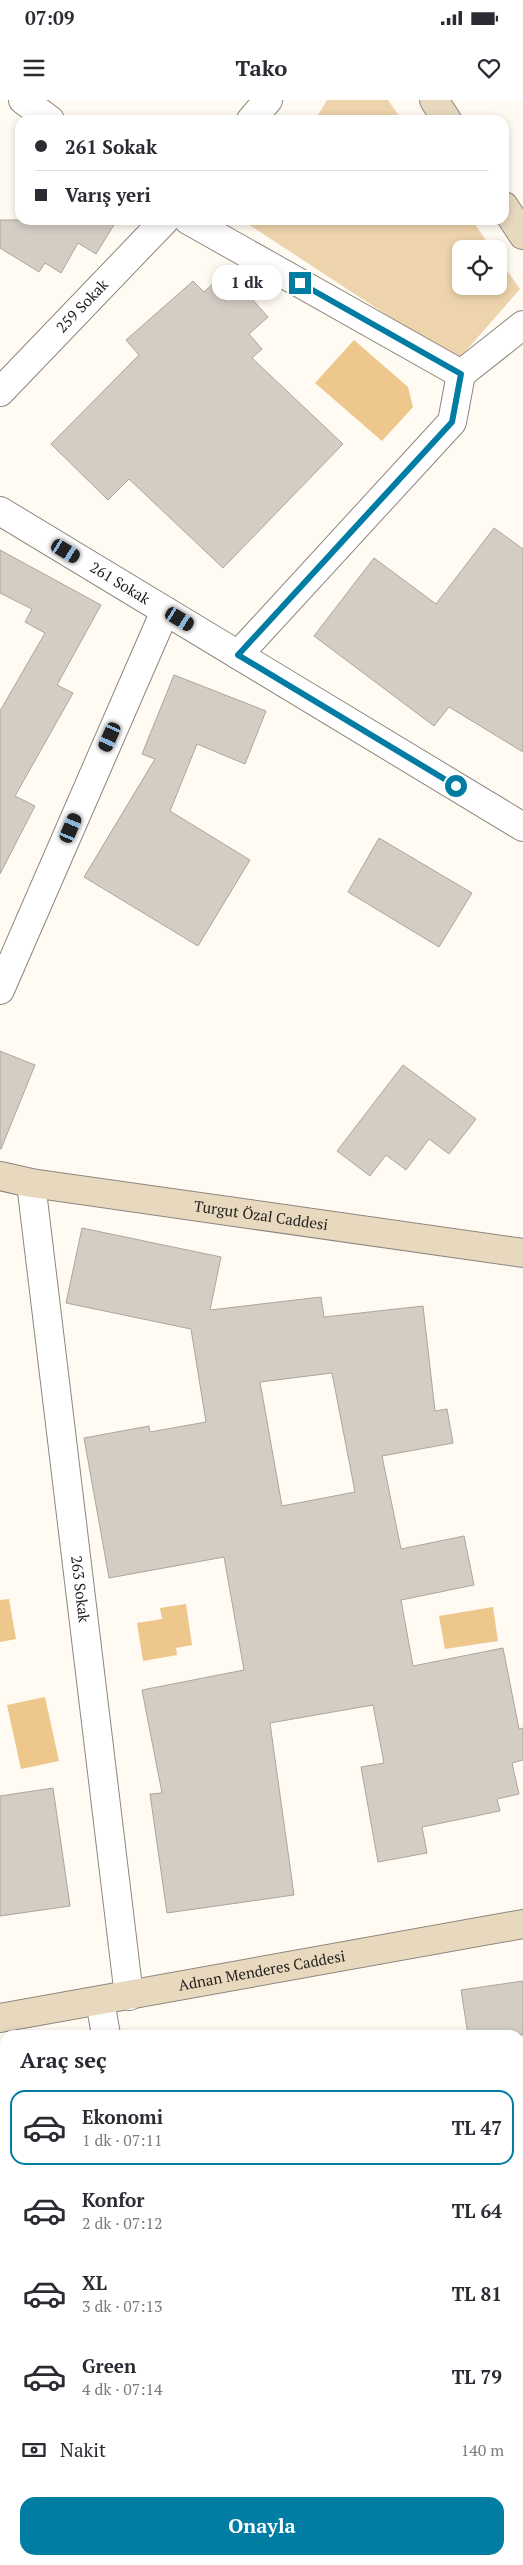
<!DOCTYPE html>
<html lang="tr">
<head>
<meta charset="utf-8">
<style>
	:root { --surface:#fff; --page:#f7f7f7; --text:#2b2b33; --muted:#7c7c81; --line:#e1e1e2; --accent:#017ca3 }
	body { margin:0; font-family:"PT Serif",serif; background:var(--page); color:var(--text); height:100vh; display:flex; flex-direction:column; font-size:19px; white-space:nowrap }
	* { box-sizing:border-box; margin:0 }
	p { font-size:16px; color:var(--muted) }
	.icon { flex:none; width:28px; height:28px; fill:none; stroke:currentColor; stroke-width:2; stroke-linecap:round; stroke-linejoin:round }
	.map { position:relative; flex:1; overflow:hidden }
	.side { position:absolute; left:0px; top:1930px; width:524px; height:535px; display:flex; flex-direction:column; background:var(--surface); border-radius:15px 15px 0 0; box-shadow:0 2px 8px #0003 }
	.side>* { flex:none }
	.guide { position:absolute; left:15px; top:15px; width:494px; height:110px; border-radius:15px; box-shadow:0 2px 8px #0003; display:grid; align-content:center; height:110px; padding:0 20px; background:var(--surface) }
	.buttons { position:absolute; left:452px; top:140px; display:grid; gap:10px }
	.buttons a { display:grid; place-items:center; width:55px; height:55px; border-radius:10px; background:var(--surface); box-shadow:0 2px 8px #0003; font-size:25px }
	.end { position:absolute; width:22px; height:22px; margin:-11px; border:6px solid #017ca3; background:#fff; box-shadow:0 0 0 2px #fff }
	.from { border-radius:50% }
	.bubble { position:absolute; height:35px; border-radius:15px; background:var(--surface); box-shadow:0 2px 8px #0003; font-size:16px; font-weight:600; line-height:35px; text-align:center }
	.car { position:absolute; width:15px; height:30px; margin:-15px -8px; border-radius:6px; box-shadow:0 0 4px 1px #0007; background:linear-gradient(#222 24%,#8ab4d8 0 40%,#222 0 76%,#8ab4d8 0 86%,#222 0) }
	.guide b { display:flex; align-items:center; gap:18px; height:48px; font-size:19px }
	.guide b+b { border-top:1px solid var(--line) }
	.guide i { width:12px; height:12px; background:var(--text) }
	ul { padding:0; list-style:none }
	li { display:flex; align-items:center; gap:15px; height:75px; margin:0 10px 8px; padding:0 10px; border:2px solid transparent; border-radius:15px }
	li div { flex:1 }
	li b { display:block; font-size:19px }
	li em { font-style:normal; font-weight:600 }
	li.on { border-color:var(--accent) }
	li>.icon { width:45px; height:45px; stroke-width:1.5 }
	h2 { padding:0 20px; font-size:22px; line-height:60px }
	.pay { display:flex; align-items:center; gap:12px; height:55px; padding:0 20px; font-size:19px }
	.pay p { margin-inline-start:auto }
	.action { display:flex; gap:10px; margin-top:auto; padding:10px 20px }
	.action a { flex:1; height:58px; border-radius:15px; background:var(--accent); color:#fff; font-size:20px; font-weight:600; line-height:58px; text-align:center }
	.status { display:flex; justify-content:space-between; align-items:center; height:35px; padding:0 25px; background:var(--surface); direction:ltr }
	.status svg { height:14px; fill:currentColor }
	header { display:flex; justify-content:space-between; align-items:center; height:65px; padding:0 20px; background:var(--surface); font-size:22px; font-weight:600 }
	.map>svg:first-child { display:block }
	.green { fill:#eed4ac }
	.water { fill:#edc78b }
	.building { fill:#d3cdc4; stroke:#aca79e; fill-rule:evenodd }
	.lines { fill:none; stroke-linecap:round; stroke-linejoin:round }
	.street-casing { stroke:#8c877e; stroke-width:30 }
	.secondary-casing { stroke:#8c877e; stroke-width:30 }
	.street { stroke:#fff; stroke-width:28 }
	.secondary { stroke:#e7d8be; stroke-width:28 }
	.route { stroke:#017ca3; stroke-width:6 }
	.labels { text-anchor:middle; stroke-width:4; stroke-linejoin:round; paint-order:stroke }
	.street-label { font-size:15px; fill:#211f1c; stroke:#fff }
</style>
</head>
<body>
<div class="status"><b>07:09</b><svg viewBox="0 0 49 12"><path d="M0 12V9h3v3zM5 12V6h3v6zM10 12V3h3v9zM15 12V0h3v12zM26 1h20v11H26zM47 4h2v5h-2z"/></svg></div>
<header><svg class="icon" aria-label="menu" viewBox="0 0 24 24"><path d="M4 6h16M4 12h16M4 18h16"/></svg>Tako<svg class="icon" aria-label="heart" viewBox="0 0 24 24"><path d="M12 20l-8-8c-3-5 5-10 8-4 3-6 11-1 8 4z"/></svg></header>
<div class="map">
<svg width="523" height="2465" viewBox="0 0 523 2465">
	<rect width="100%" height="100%" fill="#fffaf2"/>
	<path class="green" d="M 327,0 L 388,0 L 402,20 L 315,20 Z
		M 251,120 L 472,120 L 492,149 L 461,149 L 461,186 L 499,186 L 499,159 L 520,189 L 457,261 L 248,124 Z"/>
	<path class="water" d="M 354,240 L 408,287 L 413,307 L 382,341 L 315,283 Z
		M 9,1499 L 16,1539 L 0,1542 L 0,1500 Z
		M 186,1504 L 192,1545 L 176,1548 L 177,1555 L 143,1561 L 137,1523 L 162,1519 L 160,1508 Z
		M 493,1507 L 498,1541 L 445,1549 L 439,1516 Z
		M 45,1597 L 59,1661 L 21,1669 L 7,1605 Z"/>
	<path class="building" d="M 0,120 L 117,120 L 96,154 L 78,143 L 61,173 L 45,163 L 39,172 L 0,148 Z
		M 227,171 L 268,217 L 249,234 L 262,249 L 252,258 L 343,344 L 223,468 L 129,379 L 108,400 L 51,344 L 139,255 L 126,240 L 193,181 L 204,192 Z
		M 494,428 L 523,449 L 523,652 L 449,607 L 434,626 L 314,536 L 374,458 L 436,504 Z
		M 0,450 L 101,505 L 57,585 L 73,593 L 15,696 L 35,706 L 0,774 L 0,611 L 45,533 L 25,522 L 32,509 L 0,493 Z
		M 174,575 L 266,611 L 245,664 L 197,644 L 170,711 L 250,760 L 198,846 L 84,777 L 155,659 L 142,654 Z
		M 379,738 L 472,793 L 439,847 L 348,792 Z
		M 0,951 L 35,965 L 1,1049 L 0,1049 Z
		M 403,965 L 476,1019 L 449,1054 L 429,1039 L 406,1070 L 386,1055 L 370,1076 L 337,1051 Z
		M 82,1128 L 221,1157 L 210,1210 L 321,1197 L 324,1217 L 423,1206 L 435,1311 L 447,1309 L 453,1343 L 382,1356 L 401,1449 L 464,1436 L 474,1485 L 401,1500 L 413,1566 L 503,1548 L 519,1629 L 523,1628 L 523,1660 L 512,1663 L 519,1694 L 497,1699 L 500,1711 L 422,1727 L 427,1753 L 378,1762 L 361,1667 L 384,1663 L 373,1605 L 270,1623 L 294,1795 L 167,1813 L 150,1694 L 162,1693 L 142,1590 L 244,1570 L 224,1457 L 109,1478 L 84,1338 L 149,1326 L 150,1332 L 206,1322 L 191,1229 L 66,1203 ZM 332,1273 L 355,1392 L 282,1406 L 260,1282 Z
		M 53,1688 L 70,1806 L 0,1816 L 0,1696 Z
		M 523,1881 L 523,1935 L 468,1935 L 461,1890 Z"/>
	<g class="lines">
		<g class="street-casing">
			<g id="street">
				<path d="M 23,0 L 50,20"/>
				<path d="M 251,20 L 268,0"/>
				<path d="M 188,120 L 461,274 L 523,225"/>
				<path id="s1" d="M 0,292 L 165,120"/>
				<path id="s2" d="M 0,411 L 523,727"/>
				<path d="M 238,555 L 452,322 L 461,274"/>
				<path d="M 0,890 L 165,511"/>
				<path id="s3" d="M 31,1083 L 129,1896"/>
				<path d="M 100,1901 L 106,1935"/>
				<path d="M 519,2112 L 523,2112"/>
				<path d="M 162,2460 L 162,2465"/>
				<path d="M 468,2460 L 469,2465"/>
			</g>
		</g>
		<g class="secondary-casing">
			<g id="secondary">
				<path d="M 434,0 L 447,20"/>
				<path d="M 504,106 L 523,135"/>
				<path id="s4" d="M 0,1076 L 31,1083 L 523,1153"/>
				<path id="s5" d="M 0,1918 L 523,1824"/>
			</g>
		</g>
		<use href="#street" class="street"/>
		<use href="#secondary" class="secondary"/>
	</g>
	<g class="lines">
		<path class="route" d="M 300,183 L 461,274 L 452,322 L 238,555 L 456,686"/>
	</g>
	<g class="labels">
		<g class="street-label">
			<text dy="5" stroke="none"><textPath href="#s1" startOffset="119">259 Sokak</textPath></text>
			<text dy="5" stroke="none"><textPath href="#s2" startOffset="140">261 Sokak</textPath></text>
			<text dy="5" stroke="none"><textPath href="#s4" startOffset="264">Turgut Özal Caddesi</textPath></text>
			<text dy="5" stroke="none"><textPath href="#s3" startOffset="409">263 Sokak</textPath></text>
			<text dy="5" stroke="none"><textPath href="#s5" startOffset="266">Adnan Menderes Caddesi</textPath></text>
		</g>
	</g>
</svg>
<div class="buttons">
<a><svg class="icon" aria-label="locate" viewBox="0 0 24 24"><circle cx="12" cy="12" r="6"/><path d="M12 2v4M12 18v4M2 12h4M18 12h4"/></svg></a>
</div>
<i class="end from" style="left:456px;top:686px"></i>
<i class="end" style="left:300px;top:183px"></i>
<div class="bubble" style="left:212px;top:165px;width:70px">1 dk</div>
<i class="car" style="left:66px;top:451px;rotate:121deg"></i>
<i class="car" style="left:180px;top:519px;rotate:121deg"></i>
<i class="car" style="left:110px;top:637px;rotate:204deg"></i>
<i class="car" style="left:71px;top:728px;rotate:23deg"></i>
<div class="guide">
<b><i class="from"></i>261 Sokak</b>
<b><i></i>Varış yeri</b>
</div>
<section class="side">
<h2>Araç seç</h2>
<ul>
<li class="on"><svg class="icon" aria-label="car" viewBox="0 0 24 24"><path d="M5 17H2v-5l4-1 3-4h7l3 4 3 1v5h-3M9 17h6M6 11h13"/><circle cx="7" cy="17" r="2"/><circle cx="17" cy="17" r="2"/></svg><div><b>Ekonomi</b><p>1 dk · 07:11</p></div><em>TL 47</em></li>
<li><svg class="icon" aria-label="car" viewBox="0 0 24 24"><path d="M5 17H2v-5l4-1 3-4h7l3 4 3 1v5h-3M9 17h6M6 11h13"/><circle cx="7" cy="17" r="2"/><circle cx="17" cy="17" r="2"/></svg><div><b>Konfor</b><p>2 dk · 07:12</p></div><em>TL 64</em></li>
<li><svg class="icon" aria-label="car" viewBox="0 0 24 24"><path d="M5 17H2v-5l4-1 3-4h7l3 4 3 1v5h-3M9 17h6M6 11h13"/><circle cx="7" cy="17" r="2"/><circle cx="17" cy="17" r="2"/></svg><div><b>XL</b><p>3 dk · 07:13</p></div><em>TL 81</em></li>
<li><svg class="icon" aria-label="car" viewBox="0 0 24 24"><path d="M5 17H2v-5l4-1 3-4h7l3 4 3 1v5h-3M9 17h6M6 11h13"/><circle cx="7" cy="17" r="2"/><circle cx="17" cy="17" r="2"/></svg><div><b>Green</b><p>4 dk · 07:14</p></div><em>TL 79</em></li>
</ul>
<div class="pay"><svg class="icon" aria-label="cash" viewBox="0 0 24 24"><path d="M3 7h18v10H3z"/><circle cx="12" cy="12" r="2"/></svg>Nakit<p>140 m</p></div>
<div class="action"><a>Onayla</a></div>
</section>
</div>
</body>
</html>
